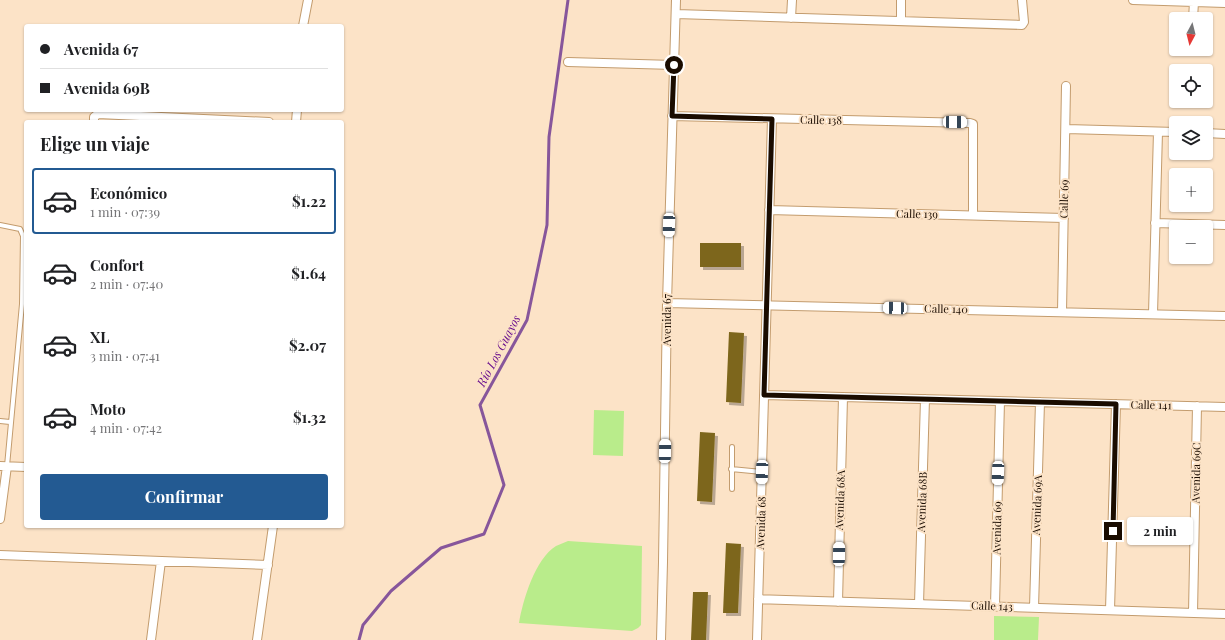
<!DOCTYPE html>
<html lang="es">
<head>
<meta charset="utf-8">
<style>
	:root { --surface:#fff; --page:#f6f6f6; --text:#202124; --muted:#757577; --line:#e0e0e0; --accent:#235a92 }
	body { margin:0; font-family:"Playfair Display",serif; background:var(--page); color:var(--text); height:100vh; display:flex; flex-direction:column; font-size:15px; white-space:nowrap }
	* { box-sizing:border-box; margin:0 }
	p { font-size:13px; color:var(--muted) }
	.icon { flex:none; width:22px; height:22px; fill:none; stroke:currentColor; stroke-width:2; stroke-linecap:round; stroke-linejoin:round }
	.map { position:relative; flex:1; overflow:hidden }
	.details { position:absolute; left:24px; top:120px; width:320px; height:408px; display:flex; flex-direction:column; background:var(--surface); border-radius:4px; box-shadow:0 1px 3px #0004 }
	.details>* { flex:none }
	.top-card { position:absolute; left:24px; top:24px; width:320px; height:88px; border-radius:4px; box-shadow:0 1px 3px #0004; display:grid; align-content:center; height:88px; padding:0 16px; background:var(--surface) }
	.needle { width:26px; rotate:187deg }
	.tools { position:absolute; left:1169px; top:12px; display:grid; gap:8px }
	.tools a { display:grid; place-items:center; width:44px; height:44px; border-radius:4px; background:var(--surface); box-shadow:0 1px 3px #0004; font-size:20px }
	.end { position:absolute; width:18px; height:18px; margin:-9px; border:5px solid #1a0c00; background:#fff; box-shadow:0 0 0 2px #fff }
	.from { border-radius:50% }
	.bubble { position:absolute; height:28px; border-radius:4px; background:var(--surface); box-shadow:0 1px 3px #0004; font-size:13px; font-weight:700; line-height:28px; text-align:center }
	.car { position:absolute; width:12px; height:24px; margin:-12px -6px; border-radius:5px; box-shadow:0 0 3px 1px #0007; background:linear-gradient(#fff 24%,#345 0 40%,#fff 0 76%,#345 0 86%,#fff 0) }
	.top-card b { display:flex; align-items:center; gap:14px; height:38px; font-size:15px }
	.top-card b+b { border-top:1px solid var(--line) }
	.top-card i { width:10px; height:10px; background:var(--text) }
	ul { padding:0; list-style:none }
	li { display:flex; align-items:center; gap:12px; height:66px; margin:0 8px 6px; padding:0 8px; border:2px solid transparent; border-radius:4px }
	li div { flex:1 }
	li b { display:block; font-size:15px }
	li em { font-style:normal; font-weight:700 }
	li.selected { border-color:var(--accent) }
	li>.icon { width:36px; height:36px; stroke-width:1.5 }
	h2 { padding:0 16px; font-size:18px; line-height:48px }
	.cta { display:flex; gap:8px; margin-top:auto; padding:8px 16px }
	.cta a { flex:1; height:46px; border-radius:4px; background:var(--accent); color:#fff; font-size:16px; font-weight:700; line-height:46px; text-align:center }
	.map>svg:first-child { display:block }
	.green { fill:#b9ec8b }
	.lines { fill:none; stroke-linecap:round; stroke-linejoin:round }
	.stream { stroke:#87569b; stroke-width:3 }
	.building { fill:#7d661b; filter:url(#shadow) }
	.lane-casing { stroke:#c39c6e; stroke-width:6 }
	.street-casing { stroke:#c39c6e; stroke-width:10 }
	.lane { stroke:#fff; stroke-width:4 }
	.street { stroke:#fff; stroke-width:8 }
	.route { stroke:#1a0c00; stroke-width:5 }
	.labels { text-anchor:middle; stroke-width:4; stroke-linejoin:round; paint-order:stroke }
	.street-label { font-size:11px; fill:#1a0c00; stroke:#fce3c7 }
	.water-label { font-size:12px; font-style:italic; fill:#660b8d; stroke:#fce3c7 }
</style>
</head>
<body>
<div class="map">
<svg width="1225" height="640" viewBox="0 0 1225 640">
	<defs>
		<filter id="shadow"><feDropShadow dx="3" dy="3" stdDeviation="0" flood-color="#0004"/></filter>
	</defs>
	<rect width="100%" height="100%" fill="#fce3c7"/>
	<path class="green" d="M 594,410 L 624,411 L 623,456 L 593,455 Z
		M 568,541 L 642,546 L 641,625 L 638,628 L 632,631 L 519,623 C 523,600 535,559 556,546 C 560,544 564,543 568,541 Z
		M 994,616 L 1039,617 L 1038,640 L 994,640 Z"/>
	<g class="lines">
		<path class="stream" d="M 359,640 L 363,625 L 391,591 L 441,548 L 484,534 L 504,485 L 480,405 L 527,320 L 547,225 L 549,137 L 568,0"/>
	</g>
	<path class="building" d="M 700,243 L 741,243 L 741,267 L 700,267 Z
		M 729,332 L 744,333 L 741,403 L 726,402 Z
		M 700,432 L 715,433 L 712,502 L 697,501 Z
		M 726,543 L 741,544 L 738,613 L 723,613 Z
		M 693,592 L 708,592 L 706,640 L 691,640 Z"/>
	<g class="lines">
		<g class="lane-casing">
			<path id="lane" d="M 0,225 L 20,229 L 23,236 L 22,304 L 7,466
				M 0,421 L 10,422
				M 731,469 L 762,472
				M 732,489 L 732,447"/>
		</g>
		<g class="street-casing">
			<path id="street" d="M 1133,0 L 1225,3
				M 676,14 L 1022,25 L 1024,22 L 1022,0
				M 791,18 L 792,0
				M 1193,19 L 1194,2
				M 901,21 L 901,0
				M 303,26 L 308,0
				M 568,62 L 674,65
				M 672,116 L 970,123 L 973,124 L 973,215
				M 94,122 L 94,117 L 98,114 L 269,122
				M 296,122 L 297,110
				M 1066,129 L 1176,132
				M 1206,133 L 1225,134
				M 769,210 L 1064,218
				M 1155,223 L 1225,225
				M 667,303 L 1225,316
				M 1062,312 L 1066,86
				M 1153,314 L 1158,132
				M 764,395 L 1225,407
				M 0,466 L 26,467
				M 0,519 L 7,466
				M 0,555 L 268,565
				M 758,599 L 1225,614
				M 838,602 L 843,397
				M 919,604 L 925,399
				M 995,606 L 1000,401
				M 1034,608 L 1040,402
				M 1110,610 L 1116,404
				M 1193,613 L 1197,406
				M 151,640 L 161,561
				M 257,640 L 273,526
				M 661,640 L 663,562 L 667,303 L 676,0
				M 757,640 L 772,119"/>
		</g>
		<use href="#lane" class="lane"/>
		<use href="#street" class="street"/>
	</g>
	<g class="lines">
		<path class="route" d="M 674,65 L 672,116 L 772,119 L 764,395 L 1116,404 L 1113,531"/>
	</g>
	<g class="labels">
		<g class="street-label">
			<text transform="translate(821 120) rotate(1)" y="4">Calle 138</text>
			<text transform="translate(1064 199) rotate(-89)" y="4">Calle 69</text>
			<text transform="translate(917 214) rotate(1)" y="4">Calle 139</text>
			<text transform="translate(946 309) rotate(1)" y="4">Calle 140</text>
			<text transform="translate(667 320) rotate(-90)" y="4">Avenida 67</text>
			<text transform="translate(1151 405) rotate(1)" y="4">Calle 141</text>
			<text transform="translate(1196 473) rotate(-89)" y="4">Avenida 69C</text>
			<text transform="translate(840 500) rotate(-88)" y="4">Avenida 68A</text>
			<text transform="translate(922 502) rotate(-88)" y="4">Avenida 68B</text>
			<text transform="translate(1037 505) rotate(-88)" y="4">Avenida 69A</text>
			<text transform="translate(761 523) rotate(-88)" y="4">Avenida 68</text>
			<text transform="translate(997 528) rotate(-89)" y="4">Avenida 69</text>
			<text transform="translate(992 606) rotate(2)" y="4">Calle 143</text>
		</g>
		<g class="water-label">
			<text transform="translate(499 351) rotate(-62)" y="4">Río Los Guayos</text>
		</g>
	</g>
</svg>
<div class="tools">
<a><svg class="needle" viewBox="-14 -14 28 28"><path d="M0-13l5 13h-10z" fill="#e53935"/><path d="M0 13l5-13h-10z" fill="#757577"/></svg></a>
<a><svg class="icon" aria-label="locate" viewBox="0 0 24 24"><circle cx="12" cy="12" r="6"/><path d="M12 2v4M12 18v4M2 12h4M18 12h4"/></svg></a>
<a><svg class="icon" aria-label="layers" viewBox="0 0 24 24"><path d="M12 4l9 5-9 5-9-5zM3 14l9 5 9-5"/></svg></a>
<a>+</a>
<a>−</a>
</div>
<i class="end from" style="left:674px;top:65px"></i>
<i class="end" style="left:1113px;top:531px"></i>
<div class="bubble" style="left:1127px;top:517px;width:66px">2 min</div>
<i class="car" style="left:955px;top:122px;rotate:91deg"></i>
<i class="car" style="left:669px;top:225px;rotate:182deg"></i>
<i class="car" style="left:895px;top:308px;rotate:272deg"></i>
<i class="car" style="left:665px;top:451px;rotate:1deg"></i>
<i class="car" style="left:762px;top:472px;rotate:182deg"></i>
<i class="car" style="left:998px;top:473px;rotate:182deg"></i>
<i class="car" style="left:839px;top:554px;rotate:1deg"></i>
<div class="top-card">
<b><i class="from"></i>Avenida 67</b>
<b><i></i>Avenida 69B</b>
</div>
<section class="details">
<h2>Elige un viaje</h2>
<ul>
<li class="selected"><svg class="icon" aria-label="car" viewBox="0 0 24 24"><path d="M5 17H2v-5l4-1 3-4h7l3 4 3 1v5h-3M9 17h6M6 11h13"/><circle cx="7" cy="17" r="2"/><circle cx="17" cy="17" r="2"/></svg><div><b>Económico</b><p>1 min · 07:39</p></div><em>$1.22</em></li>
<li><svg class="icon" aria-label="car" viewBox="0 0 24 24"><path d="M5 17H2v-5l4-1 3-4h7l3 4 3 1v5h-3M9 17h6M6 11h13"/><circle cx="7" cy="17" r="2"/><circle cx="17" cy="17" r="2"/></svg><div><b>Confort</b><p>2 min · 07:40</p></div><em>$1.64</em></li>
<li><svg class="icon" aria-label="car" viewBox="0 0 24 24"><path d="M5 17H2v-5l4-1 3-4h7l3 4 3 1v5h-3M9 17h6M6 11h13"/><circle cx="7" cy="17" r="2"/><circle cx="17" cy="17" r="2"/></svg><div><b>XL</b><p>3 min · 07:41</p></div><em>$2.07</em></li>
<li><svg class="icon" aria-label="car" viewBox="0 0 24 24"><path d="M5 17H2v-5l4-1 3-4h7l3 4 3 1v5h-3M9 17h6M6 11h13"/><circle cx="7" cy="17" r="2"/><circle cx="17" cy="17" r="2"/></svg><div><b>Moto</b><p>4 min · 07:42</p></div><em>$1.32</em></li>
</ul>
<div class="cta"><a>Confirmar</a></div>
</section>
</div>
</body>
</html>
